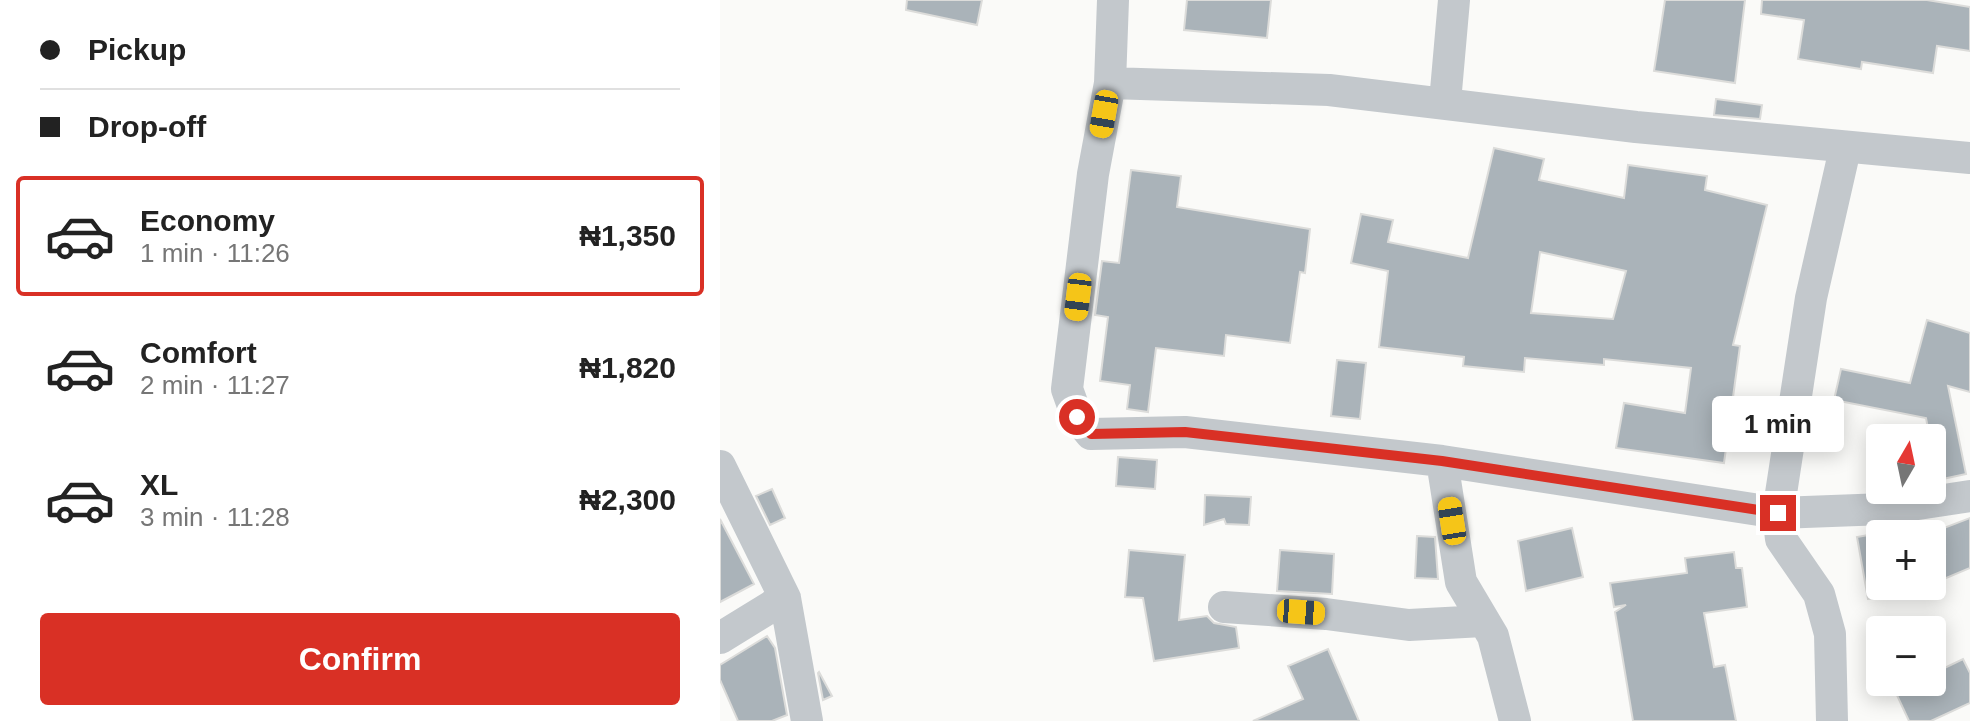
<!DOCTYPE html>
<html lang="en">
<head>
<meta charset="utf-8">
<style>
	:root { --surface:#fff; --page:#f6f6f6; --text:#222; --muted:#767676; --line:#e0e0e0; --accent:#d93025 }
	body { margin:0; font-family:Helvetica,sans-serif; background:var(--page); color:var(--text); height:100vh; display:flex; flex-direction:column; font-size:30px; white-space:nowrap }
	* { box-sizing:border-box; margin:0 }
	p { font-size:26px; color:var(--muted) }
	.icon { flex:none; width:44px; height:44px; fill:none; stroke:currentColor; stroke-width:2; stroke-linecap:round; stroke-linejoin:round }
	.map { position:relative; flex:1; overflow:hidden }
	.details { display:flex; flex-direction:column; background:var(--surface); width:720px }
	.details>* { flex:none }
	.hud { display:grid; align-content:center; height:176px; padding:0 40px; background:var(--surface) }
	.needle { width:52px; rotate:9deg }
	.controls { position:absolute; left:1146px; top:424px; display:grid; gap:16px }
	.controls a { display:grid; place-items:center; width:80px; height:80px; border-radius:8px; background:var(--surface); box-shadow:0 4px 20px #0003; font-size:40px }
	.end { position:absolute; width:36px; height:36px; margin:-18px; border:10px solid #d93025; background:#fff; box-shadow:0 0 0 4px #fff }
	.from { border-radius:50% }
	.bubble { position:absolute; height:56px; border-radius:8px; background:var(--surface); box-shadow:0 4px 20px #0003; font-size:26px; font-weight:800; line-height:56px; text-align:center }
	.car { position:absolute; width:24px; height:48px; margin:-24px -12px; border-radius:10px; box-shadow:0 0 6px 2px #0007; background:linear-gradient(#f5c518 24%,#345 0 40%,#f5c518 0 76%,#345 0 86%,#f5c518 0) }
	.hud b { display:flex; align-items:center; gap:28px; height:76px; font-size:30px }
	.hud b+b { border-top:2px solid var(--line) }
	.hud i { width:20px; height:20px; background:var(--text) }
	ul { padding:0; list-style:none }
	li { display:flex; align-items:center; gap:24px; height:120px; margin:0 16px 12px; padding:0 24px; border:4px solid transparent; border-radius:8px }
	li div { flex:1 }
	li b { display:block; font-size:30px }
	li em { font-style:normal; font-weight:800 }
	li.selected { border-color:var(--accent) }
	li>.icon { width:72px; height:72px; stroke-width:1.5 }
	.primary-button { display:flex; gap:16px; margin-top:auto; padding:16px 40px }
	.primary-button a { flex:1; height:92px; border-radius:8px; background:var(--accent); color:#fff; font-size:32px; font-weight:800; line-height:92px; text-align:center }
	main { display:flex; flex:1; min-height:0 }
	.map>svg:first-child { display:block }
	.building { fill:#aab3b9; stroke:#dcdcda; stroke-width:2; fill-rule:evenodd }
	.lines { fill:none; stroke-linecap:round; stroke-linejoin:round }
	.minor { stroke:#c3c8cc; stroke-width:32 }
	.route { stroke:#d93025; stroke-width:10 }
</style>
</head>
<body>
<main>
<section class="details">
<div class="hud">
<b><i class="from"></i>Pickup</b>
<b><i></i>Drop-off</b>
</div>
<ul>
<li class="selected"><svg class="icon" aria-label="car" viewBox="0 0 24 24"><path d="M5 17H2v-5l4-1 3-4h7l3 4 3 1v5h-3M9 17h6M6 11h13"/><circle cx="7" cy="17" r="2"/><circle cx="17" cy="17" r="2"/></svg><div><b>Economy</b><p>1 min · 11:26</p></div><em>₦1,350</em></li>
<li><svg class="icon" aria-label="car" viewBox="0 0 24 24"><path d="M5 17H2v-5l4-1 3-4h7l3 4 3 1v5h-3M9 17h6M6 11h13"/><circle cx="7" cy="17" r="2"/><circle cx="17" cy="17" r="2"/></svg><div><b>Comfort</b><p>2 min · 11:27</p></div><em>₦1,820</em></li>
<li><svg class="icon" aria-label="car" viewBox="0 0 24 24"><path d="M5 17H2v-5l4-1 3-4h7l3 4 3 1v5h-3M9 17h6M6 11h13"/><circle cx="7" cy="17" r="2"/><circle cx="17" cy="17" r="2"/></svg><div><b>XL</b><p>3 min · 11:28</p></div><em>₦2,300</em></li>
</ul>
<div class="primary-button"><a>Confirm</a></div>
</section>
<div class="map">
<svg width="1250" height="721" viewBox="0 0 1250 721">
	<rect width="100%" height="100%" fill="#fafaf8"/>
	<path class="building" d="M 187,0 L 262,0 L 257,25 L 186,10 Z
		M 467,0 L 551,0 L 547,38 L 464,30 Z
		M 945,0 L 1025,0 L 1015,83 L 934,71 Z
		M 1042,0 L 1207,0 L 1250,7 L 1250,51 L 1217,46 L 1213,73 L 1142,62 L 1141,69 L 1078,59 L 1084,20 L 1041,14 Z
		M 996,99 L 1042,105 L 1040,119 L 994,115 Z
		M 774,148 L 824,159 L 819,180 L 904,198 L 908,165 L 987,176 L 985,190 L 1047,205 L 1013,345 L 1020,346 L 1004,463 L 896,448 L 904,403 L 965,413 L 971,368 L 884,359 L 884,365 L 805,358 L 804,372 L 743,366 L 744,357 L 659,347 L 668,271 L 631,263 L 641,214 L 673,220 L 668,242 L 748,258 ZM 820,252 L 906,271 L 893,319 L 811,313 Z
		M 411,170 L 461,176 L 457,207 L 590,229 L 585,273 L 580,272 L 570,343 L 506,335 L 504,356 L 436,348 L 428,412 L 407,409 L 410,385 L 380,381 L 388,317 L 375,315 L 382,261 L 399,263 Z
		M 1207,320 L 1250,333 L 1250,392 L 1228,386 L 1246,474 L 1218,480 L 1206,418 L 1114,400 L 1121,369 L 1190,383 Z
		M 617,360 L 646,363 L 640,419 L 611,416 Z
		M 398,457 L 437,460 L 435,489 L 396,486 Z
		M 52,489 L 65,518 L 50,525 L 36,496 Z
		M 485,495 L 531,497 L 529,525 L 506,524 L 504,519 L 484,525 Z
		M 1250,518 L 1250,568 L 1212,584 L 1212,559 L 1225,554 L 1216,531 Z
		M 0,519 L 34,584 L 0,602 Z
		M 852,528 L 863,577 L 806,591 L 798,541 Z
		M 1160,533 L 1160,598 L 1148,599 L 1137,537 Z
		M 697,536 L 715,537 L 718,579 L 695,578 Z
		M 409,550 L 465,555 L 459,620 L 487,616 L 494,623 L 516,627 L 519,648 L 434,661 L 423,598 L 405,597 Z
		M 560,550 L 614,554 L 612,594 L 557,591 Z
		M 1014,552 L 1016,568 L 1022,568 L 1027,607 L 984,613 L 994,667 L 1005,665 L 1016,721 L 913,721 L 895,612 L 906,605 L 894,607 L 890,583 L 967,573 L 965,558 Z
		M 47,636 L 55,648 L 67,715 L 52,721 L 18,721 L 0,680 L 0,665 Z
		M 608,649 L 639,721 L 533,721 L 583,699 L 568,666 Z
		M 1243,659 L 1250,673 L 1250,703 L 1211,721 L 1189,721 L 1175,691 L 1195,682 L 1212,682 L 1212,674 Z
		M 99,672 L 112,696 L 103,700 L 98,673 Z"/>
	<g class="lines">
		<path class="minor" d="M 393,0 L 390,83 L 373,174 L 347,389 L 357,417 L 371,434 L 465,432 L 722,461 L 1058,513 L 1165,509 L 1250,496
			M 390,83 L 609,90 L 916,127 L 1250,158
			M 725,102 L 734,0
			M 722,461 L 741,582 L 773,636 L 795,721
			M 0,466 L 65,598 L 87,721
			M 504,607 L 606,614 L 689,625 L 763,621
			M 0,638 L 65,598
			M 1112,721 L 1110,634 L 1099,594 L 1061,539 L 1058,513 L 1091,298 L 1125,149"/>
	</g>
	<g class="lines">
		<path class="route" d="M 357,417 L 371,434 L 465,432 L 722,461 L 1058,513"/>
	</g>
</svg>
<div class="controls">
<a><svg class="needle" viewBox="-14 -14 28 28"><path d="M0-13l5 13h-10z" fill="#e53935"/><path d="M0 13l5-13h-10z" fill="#767676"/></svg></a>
<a>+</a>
<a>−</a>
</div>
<i class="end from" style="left:357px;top:417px"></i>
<i class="end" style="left:1058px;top:513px"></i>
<div class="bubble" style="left:992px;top:396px;width:132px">1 min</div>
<i class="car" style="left:384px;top:114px;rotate:190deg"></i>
<i class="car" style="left:358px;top:297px;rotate:187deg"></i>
<i class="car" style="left:732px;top:521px;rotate:351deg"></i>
<i class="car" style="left:581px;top:612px;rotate:94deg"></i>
</div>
</main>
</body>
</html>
